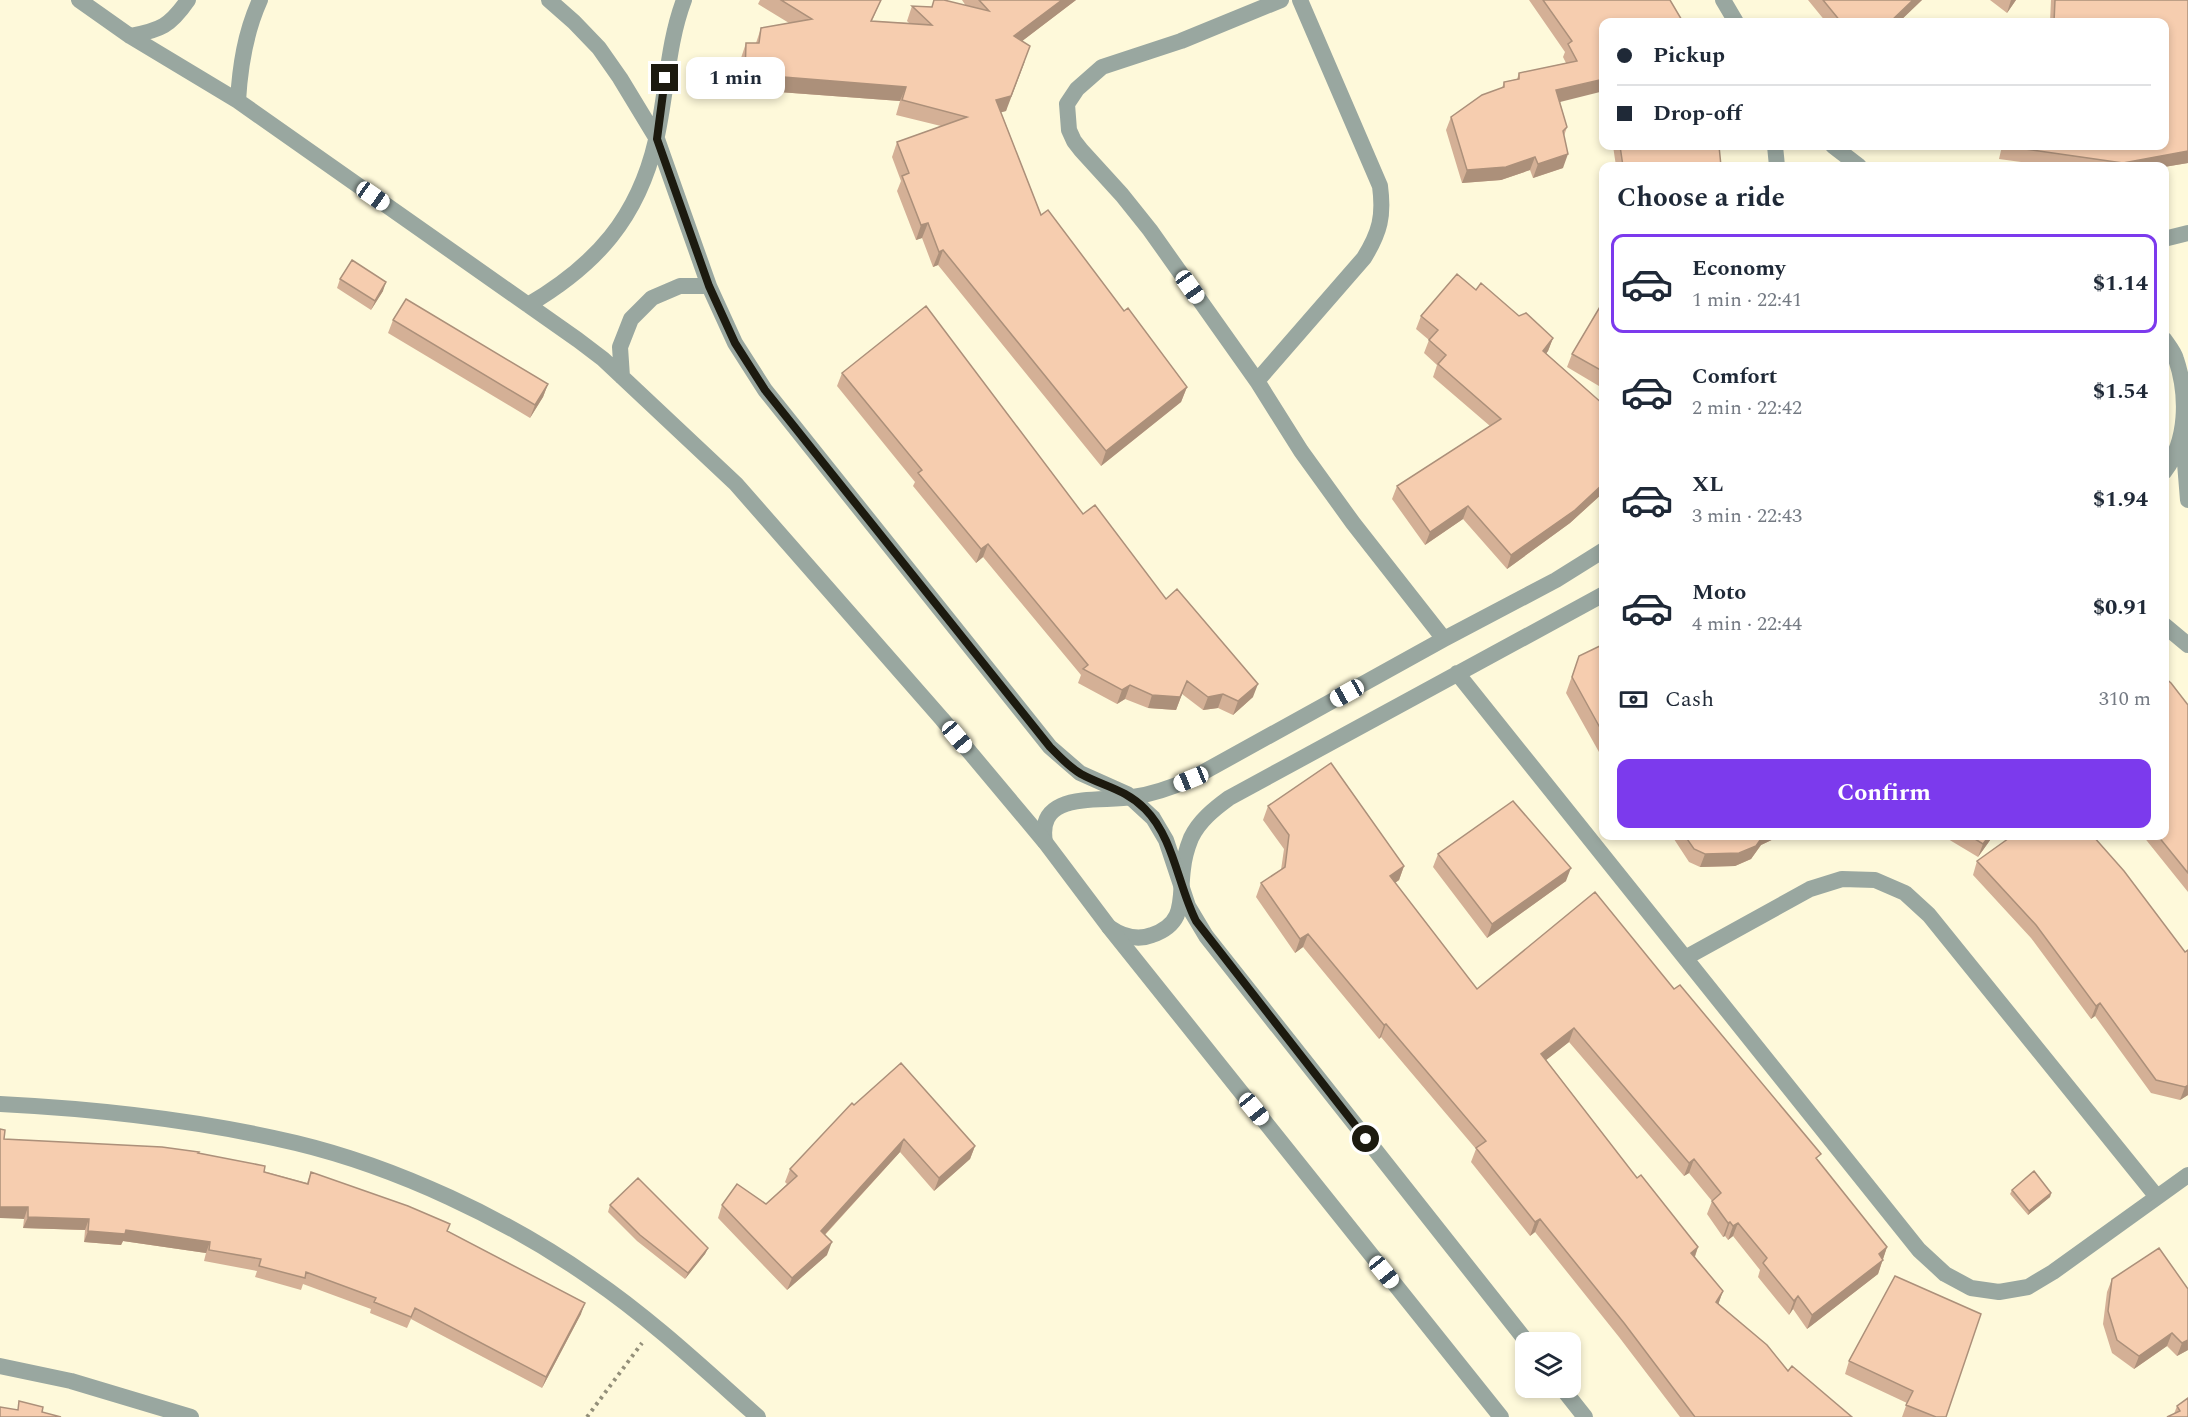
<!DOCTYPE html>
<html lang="en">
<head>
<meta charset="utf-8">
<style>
	:root { --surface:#fff; --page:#f6f6f7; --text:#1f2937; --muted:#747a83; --line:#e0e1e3; --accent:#7c3aed }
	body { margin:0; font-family:Spectral,serif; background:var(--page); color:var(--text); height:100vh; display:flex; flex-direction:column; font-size:22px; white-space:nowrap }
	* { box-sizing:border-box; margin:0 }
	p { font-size:20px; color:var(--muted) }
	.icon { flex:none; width:33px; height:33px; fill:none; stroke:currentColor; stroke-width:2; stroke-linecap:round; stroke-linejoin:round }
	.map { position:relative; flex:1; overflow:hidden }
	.side { position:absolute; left:1599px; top:162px; width:570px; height:678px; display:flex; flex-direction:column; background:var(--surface); border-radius:12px; box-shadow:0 3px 9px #0003 }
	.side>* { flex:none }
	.top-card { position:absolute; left:1599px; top:18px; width:570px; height:132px; border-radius:12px; box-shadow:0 3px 9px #0003; display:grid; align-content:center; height:132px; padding:0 18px; background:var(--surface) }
	.fabs { position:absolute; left:1515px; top:1332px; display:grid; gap:12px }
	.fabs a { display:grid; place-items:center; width:66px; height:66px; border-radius:12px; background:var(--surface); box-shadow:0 3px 9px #0003; font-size:30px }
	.end { position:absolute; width:27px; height:27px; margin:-14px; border:8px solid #1c1a0f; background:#fff; box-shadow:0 0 0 3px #fff }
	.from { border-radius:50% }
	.bubble { position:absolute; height:42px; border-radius:12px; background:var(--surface); box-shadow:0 3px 9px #0003; font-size:20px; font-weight:700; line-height:42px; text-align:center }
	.car { position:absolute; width:18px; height:36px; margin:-18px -9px; border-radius:8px; box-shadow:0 0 4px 2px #0007; background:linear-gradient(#fff 24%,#345 0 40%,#fff 0 76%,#345 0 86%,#fff 0) }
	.top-card b { display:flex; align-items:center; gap:21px; height:57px; font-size:22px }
	.top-card b+b { border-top:2px solid var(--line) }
	.top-card i { width:15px; height:15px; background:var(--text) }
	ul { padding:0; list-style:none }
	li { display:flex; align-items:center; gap:18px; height:99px; margin:0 12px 9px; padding:0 6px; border:3px solid transparent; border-radius:12px }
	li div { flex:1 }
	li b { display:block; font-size:22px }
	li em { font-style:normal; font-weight:700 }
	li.current { border-color:var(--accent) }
	li>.icon { width:54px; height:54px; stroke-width:1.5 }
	h2 { padding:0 18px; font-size:27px; line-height:72px }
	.pay { display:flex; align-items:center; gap:15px; height:66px; padding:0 18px; font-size:22px }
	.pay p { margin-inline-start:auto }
	.cta { display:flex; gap:12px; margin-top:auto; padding:12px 18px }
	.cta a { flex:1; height:69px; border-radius:12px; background:var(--accent); color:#fff; font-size:24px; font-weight:700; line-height:69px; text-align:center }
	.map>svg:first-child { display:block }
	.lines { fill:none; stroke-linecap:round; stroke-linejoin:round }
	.path { stroke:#938f79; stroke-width:4; stroke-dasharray:3 4.5; stroke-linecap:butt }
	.minor { stroke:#99a7a0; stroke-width:16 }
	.tertiary { stroke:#99a7a0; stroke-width:16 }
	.wall { fill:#d4b096 }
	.shaded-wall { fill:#ac907a }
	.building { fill:#f6cdaf; stroke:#ac907a; stroke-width:1.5 }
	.route { stroke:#1c1a0f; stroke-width:8 }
</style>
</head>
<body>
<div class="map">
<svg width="2188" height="1417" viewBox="0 0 2188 1417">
	<rect width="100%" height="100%" fill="#fef9da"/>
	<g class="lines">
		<path class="path" d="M 587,1417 L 642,1343"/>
		<path class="minor" d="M 1281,0 L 1181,41 L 1102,67 L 1077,89 L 1067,104 L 1069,130 L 1074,141 L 1081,150 L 1122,195 L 1150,230 L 1257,381 L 1301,451 L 1353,523 L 1444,639
			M 1723,0 L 1736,22
			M 1775,146 L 1777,166
			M 1833,146 L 1859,166
			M 2164,239 L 2188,233
			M 2164,339 C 2168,345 2174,352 2176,359 C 2188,395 2188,441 2164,472
			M 1257,381 L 1364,258 C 1380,232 1384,216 1380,186 L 1300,0
			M 2183,438 L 2188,500
			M 2164,625 L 2188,645
			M 1457,673 L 1919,1250 L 1945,1274 L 1971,1288 L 1999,1292 L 2028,1287 L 2053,1272 L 2188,1175
			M 1045,842 C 1036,789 1101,803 1133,797 C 1153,794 1173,787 1191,779 L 1444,639 L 1556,580 L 1604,550
			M 1109,927 C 1122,936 1137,941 1152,935 C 1187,923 1179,898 1183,869 C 1184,858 1187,848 1191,838 C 1199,821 1214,809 1229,798 L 1604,594
			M 1685,958 L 1810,889 L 1842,879 L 1875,880 L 1905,893 L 1929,915 L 2157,1197
			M 0,1104 C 99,1109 199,1120 296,1143 C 396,1167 507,1219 591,1278 C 651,1319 704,1369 758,1417
			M 0,1366 L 71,1381 L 191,1417"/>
		<path class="tertiary" d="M 79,0 L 130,36 L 238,101 L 578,340 L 603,359 L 736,484 L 942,719 L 1045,842 L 1109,927 L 1501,1417
			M 549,0 L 574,22 L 599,48 L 620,78 L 657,139 L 709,286 L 735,343 L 765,390 L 1050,747 L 1080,773 L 1127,794 L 1153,818 L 1166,840 L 1188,906 L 1206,936 L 1527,1342
			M 130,36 C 161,30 170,26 188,0
			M 238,101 C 240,66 245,33 260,0
			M 528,305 C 596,265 638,218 656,140 C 667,93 667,45 684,0
			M 622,377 L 620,347 L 631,319 L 652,298 L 680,286 L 709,286
			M 1562,1388 L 1585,1417"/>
	</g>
	<path class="wall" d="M 760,0 L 881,0 L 872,21 L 909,23 L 907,21 L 912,6 L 932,7 L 934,0 L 966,6 L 962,0 L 1076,0 L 1022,41 L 1006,111 L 1001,112 L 1041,215 L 1124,311 L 1187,387 L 1181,402 L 1101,466 L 938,265 L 933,267 L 922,238 L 916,240 L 897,191 L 901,181 L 892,157 L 897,142 L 941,126 L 896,115 L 900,101 L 740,89 L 741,58 L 746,43 L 756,43 L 761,28 L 789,23 L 758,4 Z
		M 1529,0 L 1670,0 L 1560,102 L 1567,127 L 1564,136 L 1563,168 L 1533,178 L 1530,170 L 1501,180 L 1462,183 L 1446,130 L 1451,117 L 1502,88 L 1504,82 L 1517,79 L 1519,73 L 1566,63 L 1563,57 L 1565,52 Z
		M 1808,0 L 1922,0 L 1899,22 L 1826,22 Z
		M 1990,0 L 2016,0 L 2007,13 Z
		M 2051,0 L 2188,0 L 2188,163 L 2164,167 L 2164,166 L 2051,166 L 1999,159 L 2002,146 L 2164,146 L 2164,22 L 2050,22 Z
		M 1613,146 L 1719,146 L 1721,166 L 1616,166 Z
		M 340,279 L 383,291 L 371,310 L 337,288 Z
		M 1476,290 L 1519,316 L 1553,338 L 1548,351 L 1546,353 L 1604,405 L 1604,492 L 1570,523 L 1507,569 L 1463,519 L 1425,545 L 1392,499 L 1397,486 L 1490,426 L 1433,377 L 1437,365 L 1424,353 L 1429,340 L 1416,329 L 1421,316 Z
		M 1604,300 L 1604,389 L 1567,367 L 1572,354 Z
		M 393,320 L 548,384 L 543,397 L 530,418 L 388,333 Z
		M 842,373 L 1083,514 L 1166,599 L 1253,697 L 1233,715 L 1218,708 L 1203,710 L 1182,694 L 1176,710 L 1148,708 L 1125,699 L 1117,704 L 1078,683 L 1081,675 L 983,557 L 976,563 L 913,486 L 915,482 L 837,386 Z
		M 1604,644 L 1604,761 L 1566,693 L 1579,656 Z
		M 2188,705 L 2188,892 L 2143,836 L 2164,836 Z
		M 1268,806 L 1404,866 L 1399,880 L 1395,883 L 1477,989 L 1674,989 L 1818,1162 L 1887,1247 L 1878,1274 L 1807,1329 L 1793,1309 L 1789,1315 L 1758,1277 L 1760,1270 L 1733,1236 L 1728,1240 L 1725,1236 L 1723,1237 L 1707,1214 L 1712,1201 L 1689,1173 L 1684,1176 L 1569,1042 L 1546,1060 L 1637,1178 L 1698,1247 L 1695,1257 L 1723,1291 L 1718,1304 L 1788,1371 L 1852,1417 L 1680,1417 L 1619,1337 L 1535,1232 L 1530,1236 L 1471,1162 L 1476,1149 L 1381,1037 L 1379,1039 L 1303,947 L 1295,953 L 1256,897 L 1261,883 L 1281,870 L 1284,849 L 1263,820 Z
		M 1672,836 L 1780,836 L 1761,845 L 1751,859 L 1735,866 L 1700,867 L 1689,862 Z
		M 1943,836 L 1993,836 L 1978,857 Z
		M 1438,854 L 1566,881 L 1487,938 L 1433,867 Z
		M 1977,861 L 2185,952 L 2188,950 L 2188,1095 L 2180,1100 L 2151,1093 L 2095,1016 L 2091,1019 L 2031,938 L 1973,875 Z
		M 854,1105 L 975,1146 L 970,1159 L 934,1191 L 900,1152 L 825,1235 L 827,1255 L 787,1290 L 718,1218 L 722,1205 L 766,1204 L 787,1184 L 785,1182 L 790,1169 Z
		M 4,1139 L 198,1153 L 307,1183 L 311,1172 L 448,1231 L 581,1314 L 542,1388 L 411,1319 L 407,1328 L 370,1313 L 371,1309 L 303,1284 L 301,1290 L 255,1277 L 257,1271 L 204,1261 L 206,1253 L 123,1241 L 121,1245 L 84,1242 L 85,1230 L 23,1228 L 24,1219 Z
		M 2012,1190 L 2051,1193 L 2050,1197 L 2028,1215 L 2010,1194 Z
		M 610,1205 L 708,1248 L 705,1254 L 685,1279 L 637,1241 L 608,1212 Z
		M 1895,1276 L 1946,1417 L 1902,1417 L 1907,1403 L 1845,1374 L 1849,1361 Z
		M 2112,1279 L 2188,1289 L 2188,1350 L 2177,1356 L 2167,1346 L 2134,1369 L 2112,1353 L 2103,1324 L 2107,1292 Z
		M 2177,1406 L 2188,1417 L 2174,1414 Z"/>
	<path class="shaded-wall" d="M 1062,0 L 1076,0 L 1009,51 L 1014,36 Z
		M 1913,0 L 1922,0 L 1899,22 L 1890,22 Z
		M 2011,0 L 2016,0 L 2007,13 Z
		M 1025,61 L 1006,111 L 991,115 L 996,100 Z
		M 745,74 L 906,87 L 900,101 L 740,89 Z
		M 1604,79 L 1604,91 L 1552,104 L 1556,90 Z
		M 2188,151 L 2188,163 L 2164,167 L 2164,166 L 2122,166 L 2123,163 Z
		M 1568,154 L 1563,168 L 1533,178 L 1538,164 Z
		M 1535,157 L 1530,170 L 1501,180 L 1462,183 L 1467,170 Z
		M 928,223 L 922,238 L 916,240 L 921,225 Z
		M 943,250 L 938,265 L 933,267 L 939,252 Z
		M 386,282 L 383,291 L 371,310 L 375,301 Z
		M 1553,338 L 1548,351 L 1539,364 L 1543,351 Z
		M 548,384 L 543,397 L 530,418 L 535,405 Z
		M 1187,387 L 1181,402 L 1101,466 L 1106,451 Z
		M 1604,483 L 1604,492 L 1570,523 L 1507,569 L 1511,555 Z
		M 1468,506 L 1463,519 L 1425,545 L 1430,532 Z
		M 988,544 L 983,557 L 976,563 L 981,549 Z
		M 1187,681 L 1176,710 L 1148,708 L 1152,695 Z
		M 1258,684 L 1253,697 L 1233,715 L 1238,701 Z
		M 1130,685 L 1125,699 L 1117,704 L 1122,690 Z
		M 1223,694 L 1218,708 L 1203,710 L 1208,697 Z
		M 1763,836 L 1780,836 L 1761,845 L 1751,859 L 1735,866 L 1700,867 L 1705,854 Z
		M 1989,836 L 1993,836 L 1978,857 L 1983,844 Z
		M 1404,866 L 1399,880 L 1385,890 L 1390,876 Z
		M 1571,868 L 1566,881 L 1487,938 L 1492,924 Z
		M 1308,934 L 1303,947 L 1295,953 L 1300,939 Z
		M 2100,1003 L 2095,1016 L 2091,1019 L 2096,1006 Z
		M 1386,1024 L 1381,1037 L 1379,1039 L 1384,1025 Z
		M 1574,1028 L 1569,1042 L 1536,1068 L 1541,1054 Z
		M 2188,1085 L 2188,1095 L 2180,1100 L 2185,1087 Z
		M 904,1139 L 900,1152 L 816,1244 L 821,1231 Z
		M 975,1146 L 970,1159 L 934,1191 L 939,1178 Z
		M 1694,1159 L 1689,1173 L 1684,1176 L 1689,1163 Z
		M 2051,1193 L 2050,1197 L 2028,1215 L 2029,1211 Z
		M 0,1207 L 28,1207 L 24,1219 L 0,1218 Z
		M 28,1217 L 89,1219 L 85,1230 L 23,1228 Z
		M 1540,1219 L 1535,1232 L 1530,1236 L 1535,1222 Z
		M 1730,1222 L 1725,1236 L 1723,1237 L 1728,1223 Z
		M 1738,1223 L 1733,1236 L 1728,1240 L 1733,1226 Z
		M 126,1230 L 210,1242 L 206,1253 L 123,1241 L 121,1245 L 84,1242 L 88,1231 Z
		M 832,1242 L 827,1255 L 787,1290 L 792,1278 Z
		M 1698,1247 L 1693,1261 L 1691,1253 Z
		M 1887,1247 L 1878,1274 L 1807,1329 L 1812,1315 Z
		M 708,1248 L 705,1254 L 685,1279 L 688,1273 Z
		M 1723,1291 L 1718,1305 L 1716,1302 Z
		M 1798,1296 L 1793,1309 L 1789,1315 L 1794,1301 Z
		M 585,1303 L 581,1314 L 542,1388 L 546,1377 Z
		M 2172,1333 L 2167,1346 L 2134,1369 L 2139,1356 Z
		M 2188,1340 L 2188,1350 L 2177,1356 L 2182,1343 Z"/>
	<path class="building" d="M 781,0 L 881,0 L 871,21 L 932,25 L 912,6 L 932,7 L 934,0 L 944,0 L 989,11 L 979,0 L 1062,0 L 1014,36 L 1030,46 L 1011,96 L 996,100 L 1041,215 L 1048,210 L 1124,311 L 1128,308 L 1187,387 L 1106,451 L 943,250 L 939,252 L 928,223 L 921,225 L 902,176 L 909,173 L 897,142 L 967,117 L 902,100 L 906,87 L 745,74 L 746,43 L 759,43 L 761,28 L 812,19 Z
		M 1543,0 L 1670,0 L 1683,22 L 1604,22 L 1604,79 L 1556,90 L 1567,127 L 1563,131 L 1568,154 L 1538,164 L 1535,157 L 1506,167 L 1467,170 L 1451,117 L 1482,95 L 1504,87 L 1504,82 L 1519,79 L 1519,73 L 1577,61 L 1568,44 L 1572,41 Z
		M 1823,0 L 1913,0 L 1890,22 L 1841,22 Z
		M 2055,0 L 2188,0 L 2188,151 L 2123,163 L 2004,146 L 2164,146 L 2164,22 L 2054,22 Z
		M 1620,146 L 1719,146 L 1721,166 L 1623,166 Z
		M 352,260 L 386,282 L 375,301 L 340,279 Z
		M 1457,274 L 1476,290 L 1481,283 L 1519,316 L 1526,313 L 1553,338 L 1543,351 L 1604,405 L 1604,483 L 1575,510 L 1511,555 L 1468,506 L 1430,532 L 1397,486 L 1501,419 L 1438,364 L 1446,355 L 1429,340 L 1438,330 L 1421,316 Z
		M 406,299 L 548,384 L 535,405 L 393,320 Z
		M 1604,300 L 1604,372 L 1572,354 Z
		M 926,306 L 1083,514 L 1095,505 L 1166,599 L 1177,589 L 1258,684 L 1238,701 L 1223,694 L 1208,697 L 1187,681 L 1180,697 L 1152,695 L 1130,685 L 1122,690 L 1083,669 L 1088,665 L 988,544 L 981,549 L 918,473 L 922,470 L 842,373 Z
		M 1604,644 L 1604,735 L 1572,677 L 1579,656 Z
		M 2164,677 L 2171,683 L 2188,705 L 2188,873 L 2158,836 L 2164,836 Z
		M 1331,763 L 1404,866 L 1390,876 L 1477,989 L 1595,892 L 1674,989 L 1680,985 L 1821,1154 L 1816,1158 L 1887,1247 L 1879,1254 L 1883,1260 L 1812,1315 L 1798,1296 L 1794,1301 L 1763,1263 L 1767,1258 L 1738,1223 L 1733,1226 L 1730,1222 L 1728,1223 L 1712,1201 L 1721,1193 L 1694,1159 L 1689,1163 L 1574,1028 L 1541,1054 L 1637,1178 L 1641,1175 L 1698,1247 L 1691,1253 L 1723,1291 L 1716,1302 L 1767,1345 L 1788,1371 L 1792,1366 L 1852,1417 L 1695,1417 L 1624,1323 L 1540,1219 L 1535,1222 L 1476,1148 L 1486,1141 L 1386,1024 L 1384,1025 L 1308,934 L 1300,939 L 1261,883 L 1285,867 L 1289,835 L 1268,806 Z
		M 1513,801 L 1571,868 L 1492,924 L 1438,854 Z
		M 1685,836 L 1763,836 L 1756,846 L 1739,853 L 1705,854 L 1694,849 Z
		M 1970,836 L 1989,836 L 1983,844 Z
		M 2012,836 L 2093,836 L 2124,871 L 2185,952 L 2188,950 L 2188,1085 L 2185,1087 L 2156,1080 L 2100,1003 L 2096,1006 L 2036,925 L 1977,861 Z
		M 901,1063 L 975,1146 L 939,1178 L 904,1139 L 821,1231 L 832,1242 L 792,1278 L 722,1205 L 737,1184 L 766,1204 L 797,1176 L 790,1169 L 852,1103 L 854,1105 Z
		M 0,1129 L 5,1130 L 4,1139 L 162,1147 L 199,1152 L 198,1153 L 265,1166 L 264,1172 L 308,1184 L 311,1172 L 408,1206 L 450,1224 L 447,1231 L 585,1303 L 546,1377 L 415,1308 L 411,1317 L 374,1302 L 376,1298 L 306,1272 L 305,1278 L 259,1266 L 261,1259 L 209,1250 L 210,1242 L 126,1230 L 125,1234 L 88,1231 L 89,1219 L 28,1217 L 28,1207 L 0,1207 Z
		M 2034,1171 L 2051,1193 L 2029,1211 L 2012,1190 Z
		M 638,1178 L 708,1248 L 688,1273 L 640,1235 L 610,1205 Z
		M 2159,1248 L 2188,1289 L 2188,1340 L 2182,1343 L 2172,1333 L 2139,1356 L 2117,1340 L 2108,1311 L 2112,1279 Z
		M 1895,1276 L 1981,1314 L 1946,1417 L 1936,1417 L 1906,1405 L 1913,1391 L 1849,1361 Z
		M 2188,1398 L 2188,1417 L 2167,1417 L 2180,1411 L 2177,1406 Z
		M 19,1401 L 43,1407 L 42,1412 L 61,1417 L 0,1417 L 0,1407 L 18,1410 Z"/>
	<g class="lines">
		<path class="route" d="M 665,78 L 657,139 L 709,286 L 735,343 L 765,390 L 1050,747 C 1060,757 1069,767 1081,774 C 1105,787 1125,789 1145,809 C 1174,838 1178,886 1196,921 L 1366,1139"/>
	</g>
</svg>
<div class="fabs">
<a><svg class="icon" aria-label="layers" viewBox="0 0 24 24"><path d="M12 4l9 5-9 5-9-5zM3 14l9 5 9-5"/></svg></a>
</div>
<i class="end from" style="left:1366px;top:1139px"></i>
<i class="end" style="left:665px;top:78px"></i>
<div class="bubble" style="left:686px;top:57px;width:99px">1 min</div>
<i class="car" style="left:373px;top:196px;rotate:125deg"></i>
<i class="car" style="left:1190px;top:287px;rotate:145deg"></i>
<i class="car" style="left:1347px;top:693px;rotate:241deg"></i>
<i class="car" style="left:957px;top:737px;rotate:140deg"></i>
<i class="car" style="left:1191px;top:779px;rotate:248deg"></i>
<i class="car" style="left:1254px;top:1109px;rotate:141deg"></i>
<i class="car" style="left:1384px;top:1272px;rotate:141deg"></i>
<div class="top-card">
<b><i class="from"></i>Pickup</b>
<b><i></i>Drop-off</b>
</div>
<section class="side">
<h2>Choose a ride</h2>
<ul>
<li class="current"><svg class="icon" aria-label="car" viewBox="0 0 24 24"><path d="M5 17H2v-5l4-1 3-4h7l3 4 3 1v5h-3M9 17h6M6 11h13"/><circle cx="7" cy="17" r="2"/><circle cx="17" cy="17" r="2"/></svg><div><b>Economy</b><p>1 min · 22:41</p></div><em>$1.14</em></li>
<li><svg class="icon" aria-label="car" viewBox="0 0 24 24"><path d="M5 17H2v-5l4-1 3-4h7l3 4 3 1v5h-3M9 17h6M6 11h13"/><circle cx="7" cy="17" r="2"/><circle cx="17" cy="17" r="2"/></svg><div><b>Comfort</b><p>2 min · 22:42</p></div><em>$1.54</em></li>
<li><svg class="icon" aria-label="car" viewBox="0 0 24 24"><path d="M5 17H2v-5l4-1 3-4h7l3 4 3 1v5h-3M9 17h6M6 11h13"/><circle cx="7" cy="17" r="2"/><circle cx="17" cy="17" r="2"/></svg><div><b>XL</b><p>3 min · 22:43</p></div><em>$1.94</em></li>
<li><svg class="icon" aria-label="car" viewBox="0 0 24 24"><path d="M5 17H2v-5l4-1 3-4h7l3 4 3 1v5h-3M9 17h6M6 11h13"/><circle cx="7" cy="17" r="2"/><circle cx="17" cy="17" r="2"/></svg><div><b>Moto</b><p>4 min · 22:44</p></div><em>$0.91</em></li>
</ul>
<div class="pay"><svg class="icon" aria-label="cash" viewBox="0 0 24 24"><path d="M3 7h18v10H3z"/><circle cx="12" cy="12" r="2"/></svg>Cash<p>310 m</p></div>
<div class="cta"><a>Confirm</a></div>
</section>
</div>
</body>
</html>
